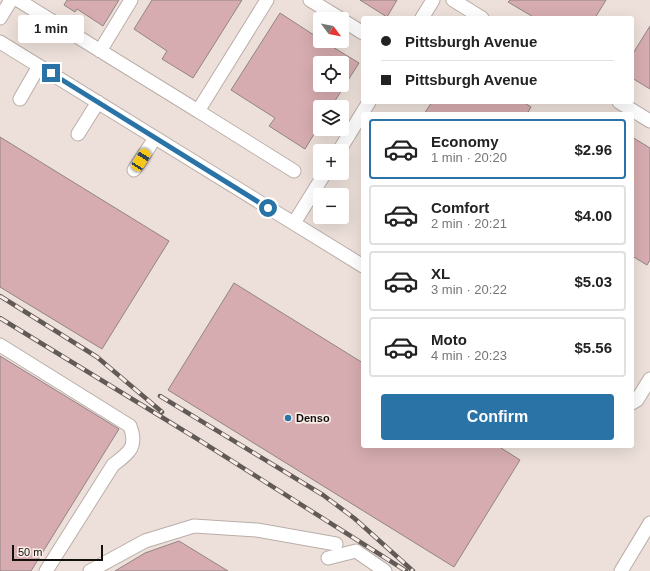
<!DOCTYPE html>
<html lang="en">
<head>
<meta charset="utf-8">
<style>
	:root { --surface:#fff; --page:#f6f6f6; --text:#222; --muted:#767676; --line:#e0e0e0; --accent:#2973a7 }
	body { margin:0; font-family:Arial,sans-serif; background:var(--page); color:var(--text); height:100vh; display:flex; flex-direction:column; font-size:15px; white-space:nowrap }
	* { box-sizing:border-box; margin:0 }
	p { font-size:13px; color:var(--muted) }
	.icon { flex:none; width:22px; height:22px; fill:none; stroke:currentColor; stroke-width:2; stroke-linecap:round; stroke-linejoin:round }
	.map { position:relative; flex:1; overflow:hidden }
	.panel { position:absolute; left:361px; top:112px; width:273px; height:336px; display:flex; flex-direction:column; background:var(--surface); border-radius:4px; box-shadow:0 4px 16px #0002 }
	.panel>* { flex:none }
	.banner { position:absolute; left:361px; top:16px; width:273px; height:88px; border-radius:4px; box-shadow:0 4px 16px #0002; display:grid; align-content:center; height:88px; padding:0 20px; background:var(--surface) }
	.needle { width:26px; rotate:122deg }
	.buttons { position:absolute; left:313px; top:12px; display:grid; gap:8px }
	.buttons a { display:grid; place-items:center; width:36px; height:36px; border-radius:4px; background:var(--surface); box-shadow:0 4px 16px #0002; font-size:20px }
	.scale { position:absolute; left:12px; bottom:10px; width:91px; box-sizing:border-box; padding-left:4px; border:2px solid #130f0d; border-top:0; font-size:11px; line-height:14px; white-space:nowrap; color:#130f0d; -webkit-text-stroke:3px #faede7; paint-order:stroke }
	.end { position:absolute; width:18px; height:18px; margin:-9px; border:5px solid #2973a7; background:#fff; box-shadow:0 0 0 2px #fff }
	.from { border-radius:50% }
	.bubble { position:absolute; height:28px; border-radius:4px; background:var(--surface); box-shadow:0 4px 16px #0002; font-size:13px; font-weight:700; line-height:28px; text-align:center }
	.car { position:absolute; width:12px; height:24px; margin:-12px -6px; border-radius:5px; box-shadow:0 0 3px 1px #0007; background:linear-gradient(#f5c518 24%,#345 0 40%,#f5c518 0 76%,#345 0 86%,#f5c518 0) }
	.banner b { display:flex; align-items:center; gap:14px; height:38px; font-size:15px }
	.banner b+b { border-top:1px solid var(--line) }
	.banner i { width:10px; height:10px; background:var(--text) }
	ul { padding:7px 0 0; list-style:none }
	li { display:flex; align-items:center; gap:12px; height:60px; margin:0 8px 6px; padding:0 12px; border:2px solid var(--line); border-radius:4px }
	li div { flex:1 }
	li b { display:block; font-size:15px }
	li em { font-style:normal; font-weight:700 }
	li.active { border-color:var(--accent) }
	li>.icon { width:36px; height:36px; stroke-width:1.5 }
	.action { display:flex; gap:8px; margin-top:auto; padding:8px 20px }
	.action a { flex:1; height:46px; border-radius:4px; background:var(--accent); color:#fff; font-size:16px; font-weight:700; line-height:46px; text-align:center }
	.map>svg:first-child { display:block }
	.building { fill:#d6acb0; stroke:#918485; fill-rule:evenodd }
	.lines { fill:none; stroke-linecap:round; stroke-linejoin:round }
	.minor-casing { stroke:#baaea8; stroke-width:15 }
	.minor { stroke:#fff; stroke-width:13 }
	.rail-casing { stroke:#615a56; stroke-width:4.5 }
	.rail { stroke:#faede7; stroke-width:3; stroke-dasharray:9; stroke-linecap:butt }
	.route { stroke:#2973a7; stroke-width:5 }
	.poi-dot { fill:#2973a7; stroke:#faede7; stroke-width:1.5 }
	.labels { text-anchor:middle; stroke-width:3.5; stroke-linejoin:round; paint-order:stroke }
	.poi-label { font-size:11px; font-weight:bold; fill:#130f0d; stroke:#faede7; text-anchor:start }
</style>
</head>
<body>
<div class="map">
<svg width="650" height="571" viewBox="0 0 650 571">
	<rect width="100%" height="100%" fill="#ede0da"/>
	<path class="building" d="M 67,0 L 119,0 L 103,26 L 77,9 L 75,12 L 64,5 Z
		M 152,0 L 242,0 L 193,78 L 162,59 L 167,51 L 134,29 Z
		M 360,0 L 397,0 L 387,17 Z
		M 510,0 L 606,0 L 595,18 L 535,18 L 508,2 Z
		M 280,13 L 320,39 L 320,41 L 323,41 L 359,63 L 331,107 L 320,107 L 320,124 L 305,149 L 269,126 L 275,118 L 231,90 ZM 320,63 L 342,63 L 342,85 L 320,85 Z
		M 650,26 L 650,89 L 632,78 L 632,55 Z
		M 432,102 L 523,102 L 531,107 L 527,114 L 424,114 Z
		M 0,137 L 169,241 L 102,349 L 0,287 Z
		M 632,137 L 650,148 L 650,260 L 647,265 L 632,256 Z
		M 234,283 L 363,363 L 363,446 L 498,446 L 520,460 L 454,567 L 168,390 Z
		M 0,356 L 119,429 L 31,571 L 0,571 Z
		M 179,541 L 228,571 L 115,571 L 145,553 Z"/>
	<g class="lines">
		<g class="minor-casing">
			<path id="minor" d="M 18,0 L 198,111 L 267,0
				M 310,0 L 341,19
				M 453,0 L 482,18
				M 0,18 L 11,0
				M 422,18 L 433,0
				M 342,20 L 363,33
				M 0,42 L 363,266
				M 100,51 L 131,0
				M 20,99 L 39,66
				M 619,102 L 650,121
				M 198,111 L 294,171
				M 78,134 L 98,102
				M 339,151 L 369,102
				M 134,170 L 155,138
				M 294,223 L 325,173
				M 0,345 L 130,426 C 138,447 129,453 113,465 L 46,571
				M 632,403 L 637,400 L 650,379
				M 328,558 L 356,551 L 385,571
				M 90,571 L 145,541 L 194,526 L 257,530 L 336,544
				M 621,571 L 650,523"/>
		</g>
		<use href="#minor" class="minor"/>
		<g class="rail-casing">
			<path id="rail" d="M 0,296 L 97,357 L 162,412
				M 0,318 L 199,440 L 406,571
				M 160,396 L 323,495 L 354,518 L 413,571"/>
		</g>
		<use href="#rail" class="rail"/>
	</g>
	<g class="lines">
		<path class="route" d="M 51,73 L 268,208"/>
	</g>
	<circle class="poi-dot" cx="288" cy="418" r="4"/>
	<g class="labels">
		<g class="poi-label">
			<text x="296" y="422">Denso</text>
		</g>
	</g>
</svg>
<div class="buttons">
<a><svg class="needle" viewBox="-14 -14 28 28"><path d="M0-13l5 13h-10z" fill="#e53935"/><path d="M0 13l5-13h-10z" fill="#767676"/></svg></a>
<a><svg class="icon" aria-label="locate" viewBox="0 0 24 24"><circle cx="12" cy="12" r="6"/><path d="M12 2v4M12 18v4M2 12h4M18 12h4"/></svg></a>
<a><svg class="icon" aria-label="layers" viewBox="0 0 24 24"><path d="M12 4l9 5-9 5-9-5zM3 14l9 5 9-5"/></svg></a>
<a>+</a>
<a>−</a>
</div>
<div class="scale">50 m</div>
<i class="end from" style="left:268px;top:208px"></i>
<i class="end" style="left:51px;top:73px"></i>
<div class="bubble" style="left:18px;top:15px;width:66px">1 min</div>
<i class="car" style="left:141px;top:160px;rotate:33deg"></i>
<div class="banner">
<b><i class="from"></i>Pittsburgh Avenue</b>
<b><i></i>Pittsburgh Avenue</b>
</div>
<section class="panel">
<ul>
<li class="active"><svg class="icon" aria-label="car" viewBox="0 0 24 24"><path d="M5 17H2v-5l4-1 3-4h7l3 4 3 1v5h-3M9 17h6M6 11h13"/><circle cx="7" cy="17" r="2"/><circle cx="17" cy="17" r="2"/></svg><div><b>Economy</b><p>1 min · 20:20</p></div><em>$2.96</em></li>
<li><svg class="icon" aria-label="car" viewBox="0 0 24 24"><path d="M5 17H2v-5l4-1 3-4h7l3 4 3 1v5h-3M9 17h6M6 11h13"/><circle cx="7" cy="17" r="2"/><circle cx="17" cy="17" r="2"/></svg><div><b>Comfort</b><p>2 min · 20:21</p></div><em>$4.00</em></li>
<li><svg class="icon" aria-label="car" viewBox="0 0 24 24"><path d="M5 17H2v-5l4-1 3-4h7l3 4 3 1v5h-3M9 17h6M6 11h13"/><circle cx="7" cy="17" r="2"/><circle cx="17" cy="17" r="2"/></svg><div><b>XL</b><p>3 min · 20:22</p></div><em>$5.03</em></li>
<li><svg class="icon" aria-label="car" viewBox="0 0 24 24"><path d="M5 17H2v-5l4-1 3-4h7l3 4 3 1v5h-3M9 17h6M6 11h13"/><circle cx="7" cy="17" r="2"/><circle cx="17" cy="17" r="2"/></svg><div><b>Moto</b><p>4 min · 20:23</p></div><em>$5.56</em></li>
</ul>
<div class="action"><a>Confirm</a></div>
</section>
</div>
</body>
</html>
